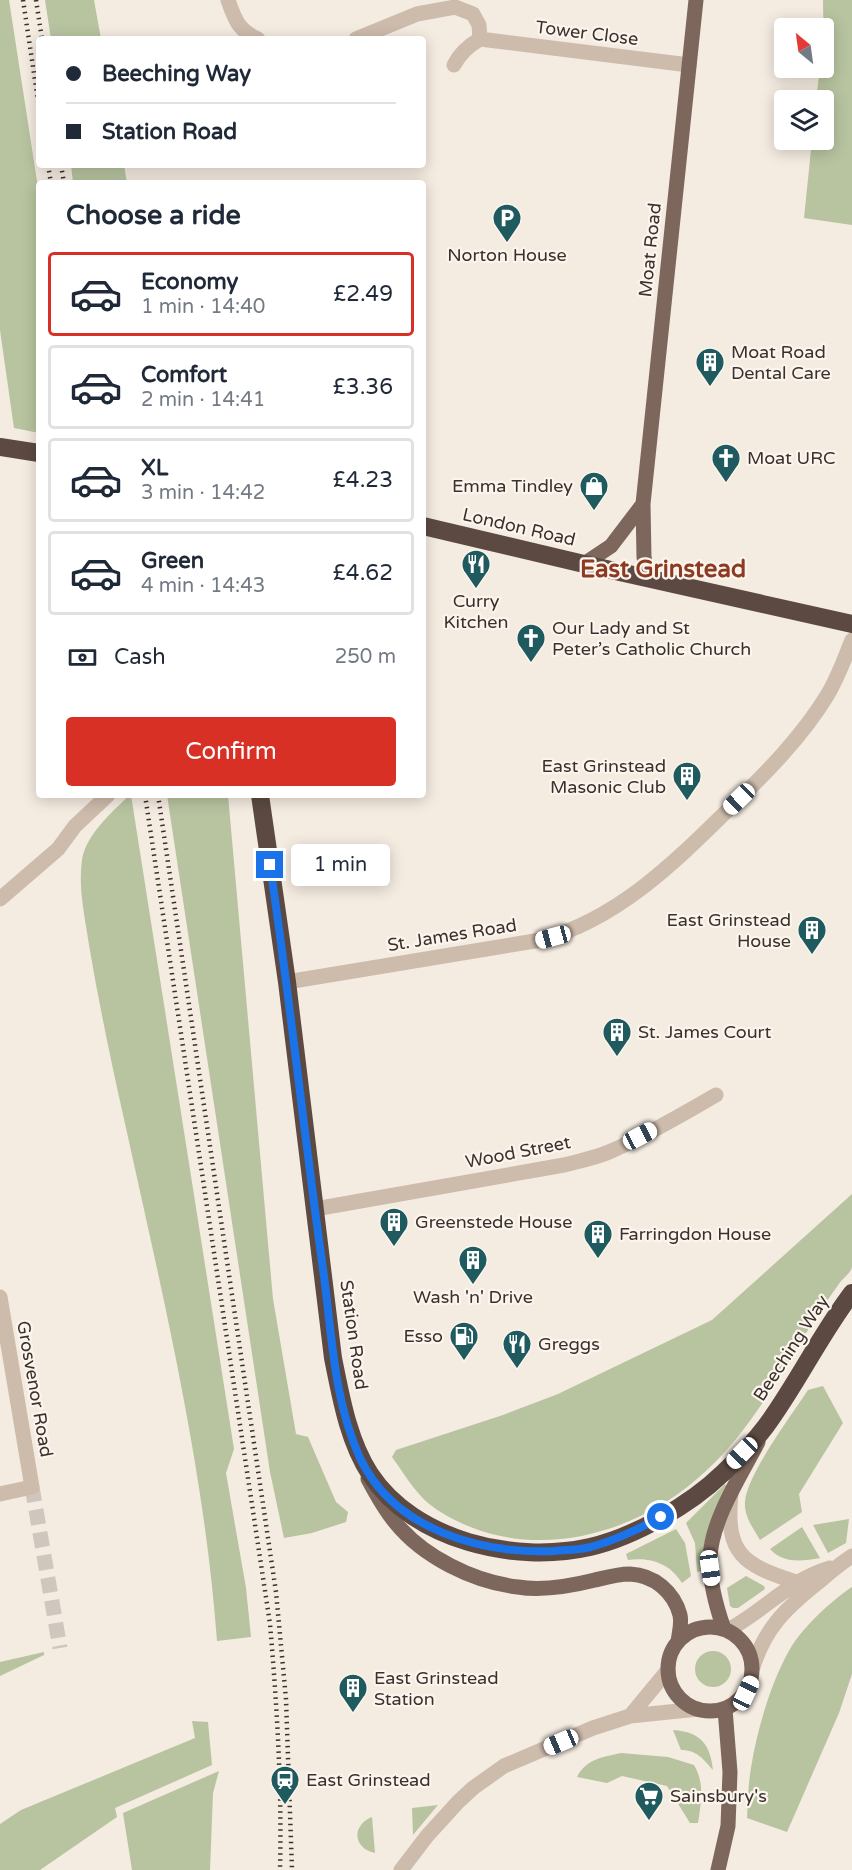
<!DOCTYPE html>
<html lang="en">
<head>
<meta charset="utf-8">
<style>
	:root { --surface:#fff; --page:#f6f6f7; --text:#1f2937; --muted:#747a83; --line:#e0e1e3; --accent:#d93025 }
	body { margin:0; font-family:"Varela Round",sans-serif; background:var(--page); color:var(--text); height:100vh; display:flex; flex-direction:column; font-size:22px; white-space:nowrap }
	* { box-sizing:border-box; margin:0 }
	p { font-size:20px; color:var(--muted) }
	.icon { flex:none; width:33px; height:33px; fill:none; stroke:currentColor; stroke-width:2; stroke-linecap:round; stroke-linejoin:round }
	.map { position:relative; flex:1; overflow:hidden }
	.details { position:absolute; left:36px; top:180px; width:390px; height:618px; display:flex; flex-direction:column; background:var(--surface); border-radius:6px; box-shadow:0 3px 15px #0003 }
	.details>* { flex:none }
	.top-card { position:absolute; left:36px; top:36px; width:390px; height:132px; border-radius:6px; box-shadow:0 3px 15px #0003; display:grid; align-content:center; height:132px; padding:0 30px; background:var(--surface) }
	.needle { width:39px; rotate:331deg }
	.tools { position:absolute; left:774px; top:18px; display:grid; gap:12px }
	.tools a { display:grid; place-items:center; width:60px; height:60px; border-radius:6px; background:var(--surface); box-shadow:0 3px 15px #0003; font-size:30px }
	.end { position:absolute; width:27px; height:27px; margin:-14px; border:8px solid #1a73e8; background:#fff; box-shadow:0 0 0 3px #fff }
	.from { border-radius:50% }
	.bubble { position:absolute; height:42px; border-radius:6px; background:var(--surface); box-shadow:0 3px 15px #0003; font-size:20px; font-weight:600; line-height:42px; text-align:center }
	.car { position:absolute; width:18px; height:36px; margin:-18px -9px; border-radius:8px; box-shadow:0 0 4px 2px #0007; background:linear-gradient(#fff 24%,#345 0 40%,#fff 0 76%,#345 0 86%,#fff 0) }
	.top-card b { display:flex; align-items:center; gap:21px; height:57px; font-size:22px }
	.top-card b+b { border-top:2px solid var(--line) }
	.top-card i { width:15px; height:15px; background:var(--text) }
	ul { padding:0; list-style:none }
	li { display:flex; align-items:center; gap:18px; height:84px; margin:0 12px 9px; padding:0 18px; border:3px solid var(--line); border-radius:6px }
	li div { flex:1 }
	li b { display:block; font-size:22px }
	li em { font-style:normal; font-weight:600 }
	li.selected { border-color:var(--accent) }
	li>.icon { width:54px; height:54px; stroke-width:1.5 }
	h2 { padding:0 30px; font-size:27px; line-height:72px }
	.pay { display:flex; align-items:center; gap:15px; height:66px; padding:0 30px; font-size:22px }
	.pay p { margin-inline-start:auto }
	.primary-button { display:flex; gap:12px; margin-top:auto; padding:12px 30px }
	.primary-button a { flex:1; height:69px; border-radius:6px; background:var(--accent); color:#fff; font-size:24px; font-weight:600; line-height:69px; text-align:center }
	.map>svg:first-child { display:block }
	.green { fill:#b8c4a0 }
	.lines { fill:none; stroke-linecap:round; stroke-linejoin:round }
	.minor-tunnel { stroke:#cfc6bd; stroke-width:15; stroke-dasharray:15 8; stroke-linecap:butt }
	.minor { stroke:#cdbbac; stroke-width:15 }
	.major { stroke:#7d675c; stroke-width:15 }
	.highway { stroke:#5c4a42; stroke-width:18 }
	.rail { stroke:#3b302b; stroke-width:4.5; stroke-dasharray:1.5 4.5; stroke-linecap:butt }
	.route { stroke:#1a73e8; stroke-width:8 }
	.labels { text-anchor:middle; stroke-width:4.5; stroke-linejoin:round; paint-order:stroke }
	.street-label { font-size:18px; fill:#3b302b; stroke:#fbf5ee }
	.poi-label { font-size:18px; fill:#3b302b; stroke:#fbf5ee; text-anchor:start }
	.district-label { font-size:24px; font-weight:bold; fill:#8c3b22; stroke:#fbf5ee }
</style>
</head>
<body>
<div class="map">
<svg width="852" height="1870" viewBox="0 0 852 1870">
	<rect width="100%" height="100%" fill="#f4ebe1"/>
	<path class="green" d="M 0,0 L 9,0 L 39,194 L 39,433 L 14,428 L 0,330 Z
		M 45,0 L 94,0 L 101,39 L 51,39 Z
		M 823,0 L 852,0 L 852,225 L 804,218 L 812,140 L 824,140 L 824,100 L 816,100 L 820,68 L 824,68 Z
		M 71,165 L 124,165 L 127,183 L 73,183 Z
		M 129,795 L 131,795 L 234,1449 L 226,1473 L 246,1588 L 251,1637 L 217,1641 C 204,1465 162,1292 124,1119 C 111,1061 99,1004 89,945 C 85,917 78,889 82,860 C 86,834 112,813 129,795 Z
		M 167,795 L 228,795 L 273,1299 L 296,1434 L 308,1437 L 336,1502 L 348,1512 L 346,1522 L 312,1533 L 284,1538 L 270,1472 Z
		M 852,1194 C 852,1212 852,1230 852,1248 C 852,1254 852,1261 852,1267 C 851,1272 845,1277 841,1281 C 828,1299 815,1318 803,1338 C 775,1384 747,1433 707,1470 C 645,1529 550,1560 468,1526 C 454,1520 440,1513 428,1503 C 414,1491 403,1472 392,1457 L 396,1450 L 503,1415 L 558,1394 L 712,1320 Z
		M 823,1386 L 843,1423 L 799,1494 L 802,1512 L 760,1540 C 753,1528 744,1516 745,1502 C 746,1476 793,1413 808,1390 Z
		M 725,1484 L 729,1487 C 713,1513 701,1540 702,1571 L 697,1572 L 695,1543 L 686,1523 Z
		M 849,1519 L 846,1543 L 828,1553 L 813,1525 Z
		M 802,1527 L 820,1558 C 803,1561 783,1564 770,1549 Z
		M 676,1529 L 685,1543 L 691,1576 L 682,1583 C 670,1563 649,1557 628,1560 L 626,1554 Z
		M 746,1576 L 764,1586 L 765,1589 L 738,1608 L 733,1608 L 730,1606 L 727,1588 Z
		M 852,1587 L 852,1674 L 839,1713 L 787,1832 L 747,1818 C 748,1802 748,1784 751,1768 C 757,1730 771,1682 790,1649 C 802,1628 832,1600 852,1587 Z
		M695 1669a18 18 0 1 1 36 0a18 18 0 1 1-36 0Z
		M 44,1652 L 44,1655 L 0,1676 L 0,1662 Z
		M 192,1721 L 208,1722 L 212,1765 L 115,1808 L 117,1817 L 40,1870 L 0,1870 L 0,1824 L 21,1810 L 195,1738 Z
		M 673,1730 C 700,1732 710,1743 713,1770 C 703,1759 697,1750 681,1750 Z
		M 621,1753 L 668,1757 L 694,1765 C 705,1784 701,1802 698,1823 L 690,1823 L 667,1786 L 622,1776 L 607,1783 L 577,1777 C 586,1759 603,1757 621,1753 Z
		M 219,1771 L 213,1793 L 210,1870 L 132,1870 L 123,1813 Z
		M 438,1805 L 413,1835 L 412,1808 Z
		M 372,1817 L 375,1853 C 352,1848 352,1825 372,1817 Z"/>
	<g class="lines">
		<path class="minor-tunnel" d="M 32,1487 L 60,1648"/>
		<path class="minor" d="M 228,0 C 235,20 238,30 258,39
			M 356,39 L 417,14 L 455,7 L 473,14 L 479,25 L 480,39
			M 454,65 C 460,53 468,46 480,39 L 689,65
			M 0,899 L 58,849 L 75,826 L 108,795
			M 287,982 L 541,940 C 618,919 675,862 730,808 C 766,773 802,737 828,694 C 838,677 845,658 852,640
			M 315,1209 L 564,1165 C 579,1161 595,1158 609,1152 C 646,1136 681,1115 716,1095
			M 0,1297 L 32,1487 L 0,1494
			M 731,1494 C 725,1554 743,1565 796,1582
			M 728,1630 C 764,1611 789,1580 830,1568
			M 753,1667 C 765,1629 784,1610 815,1585 C 827,1575 838,1565 852,1556
			M 630,1716 L 668,1670
			M 401,1870 L 427,1836 L 458,1802 L 473,1788 L 504,1766 L 593,1728 L 630,1716 L 698,1709"/>
		<path class="major" d="M 584,564 L 611,546 L 643,504
			M 648,578 L 644,557 L 643,504 L 696,0
			M 368,1479 C 376,1494 384,1509 395,1522 C 423,1557 474,1582 518,1587 C 542,1591 571,1586 595,1580 C 607,1577 618,1574 630,1574 C 654,1575 674,1592 680,1615 C 682,1624 679,1633 678,1642
			M668 1669a42 42 0 1 1 84 0a42 42 0 1 1-84 0Z
			M 724,1629 C 716,1606 709,1581 710,1557 C 712,1519 741,1475 758,1442
			M 718,1870 L 728,1826 L 730,1772 L 725,1709"/>
		<path class="highway" d="M 0,447 L 39,453
			M 423,526 L 584,564 L 852,624
			M 260,795 L 287,982 L 333,1358 C 341,1397 348,1440 370,1474 C 414,1541 515,1564 590,1547 C 634,1537 690,1505 723,1473 C 738,1459 753,1443 766,1426 C 797,1384 820,1335 852,1293"/>
		<path class="rail" d="M 23,0 L 39,107
			M 36,0 L 42,39
			M 48,165 L 51,183
			M 61,165 L 64,183
			M 145,795 L 270,1624 C 277,1706 282,1788 280,1870
			M 158,795 L 276,1592 L 286,1699 L 292,1870"/>
	</g>
	<g class="lines">
		<path class="route" d="M 270,865 C 290,999 304,1134 323,1269 C 332,1332 333,1399 360,1458 C 394,1530 481,1554 554,1551 C 566,1550 579,1550 591,1547 C 616,1540 639,1529 661,1517"/>
	</g>
	<defs>
		<g id="parking-pin" transform="scale(1.5)"><path d="M0 17L-7.5 6A9.5 9.5 0 1 1 7.5 6Z" fill="#1f5a5e" stroke="#fbf5ee"/><path d="M-3.5-5.5H1a3.5 3.5 0 0 1 0 7H-1V5.5H-3.5ZM-1-3.4V-.6H.8a1.4 1.4 0 0 0 0-2.8Z" fill="#fff"/></g>
		<g id="building-pin" transform="scale(1.5)"><path d="M0 17L-7.5 6A9.5 9.5 0 1 1 7.5 6Z" fill="#1f5a5e" stroke="#fbf5ee"/><path d="M-4-6H4V6H1V3H-1V6H-4ZM-2.5-4.3h1.7v1.8h-1.7ZM.8-4.3h1.7v1.8H.8ZM-2.5-1h1.7V.8h-1.7ZM.8-1h1.7V.8H.8Z" fill="#fff"/></g>
		<g id="church-pin" transform="scale(1.5)"><path d="M0 17L-7.5 6A9.5 9.5 0 1 1 7.5 6Z" fill="#1f5a5e" stroke="#fbf5ee"/><path d="M-1.2-6h2.4v3.5h3.3v2.4h-3.3V6h-2.4V-.1h-3.3v-2.4h3.3Z" fill="#fff"/></g>
		<g id="shop-pin" transform="scale(1.5)"><path d="M0 17L-7.5 6A9.5 9.5 0 1 1 7.5 6Z" fill="#1f5a5e" stroke="#fbf5ee"/><path d="M-5-2.5h2.3a2.7 3.5 0 0 1 5.4 0H5L5.5 6h-11ZM-1.5-2.5h3a1.5 2.3 0 0 0-3 0Z" fill="#fff"/></g>
		<g id="restaurant-pin" transform="scale(1.5)"><path d="M0 17L-7.5 6A9.5 9.5 0 1 1 7.5 6Z" fill="#1f5a5e" stroke="#fbf5ee"/><path d="M-5-6h1v4h1v-4h1v4h1v-4h1v5L-1.5 .5V6h-2V.5L-5-1ZM5-6V6H3V1.5H1.5Q1.5-4 5-6Z" fill="#fff"/></g>
		<g id="fuel-pin" transform="scale(1.5)"><path d="M0 17L-7.5 6A9.5 9.5 0 1 1 7.5 6Z" fill="#1f5a5e" stroke="#fbf5ee"/><path d="M-5.5-6h7V0h2V4h1.3V-2.5L3-4.5l.8-.8L6-3V5H2.5V1h-1V6h-7ZM-4.2-4.7v3.2H.2V-4.7Z" fill="#fff"/></g>
		<g id="station-pin" transform="scale(1.5)"><path d="M0 17L-7.5 6A9.5 9.5 0 1 1 7.5 6Z" fill="#1f5a5e" stroke="#fbf5ee"/><path d="M-3-6H3Q5-6 5-4V2Q5 4 3 4L4.5 6H3L1.5 4h-3L-3 6H-4.5L-3 4Q-5 4-5 2V-4Q-5-6-3-6ZM-3.5-4v3h7v-3ZM-3.5 1v1.5H-2V1ZM2 1v1.5H3.5V1Z" fill="#fff"/></g>
		<g id="supermarket-pin" transform="scale(1.5)"><path d="M0 17L-7.5 6A9.5 9.5 0 1 1 7.5 6Z" fill="#1f5a5e" stroke="#fbf5ee"/><path d="M-6-5.5h2.5l.6 2H6L4.5 2H-2.5L-4.4-4H-6ZM-1.5 3.2a1.3 1.3 0 1 0 .1 0ZM3 3.2a1.3 1.3 0 1 0 .1 0Z" fill="#fff"/></g>
	</defs>
	<g fill-rule="evenodd">
		<use href="#parking-pin" x="507" y="218"/>
		<use href="#building-pin" x="710" y="362"/>
		<use href="#church-pin" x="726" y="458"/>
		<use href="#shop-pin" x="594" y="486"/>
		<use href="#restaurant-pin" x="476" y="564"/>
		<use href="#church-pin" x="531" y="638"/>
		<use href="#building-pin" x="687" y="776"/>
		<use href="#building-pin" x="812" y="930"/>
		<use href="#building-pin" x="617" y="1032"/>
		<use href="#building-pin" x="394" y="1222"/>
		<use href="#building-pin" x="598" y="1234"/>
		<use href="#building-pin" x="473" y="1260"/>
		<use href="#fuel-pin" x="464" y="1336"/>
		<use href="#restaurant-pin" x="517" y="1344"/>
		<use href="#building-pin" x="353" y="1688"/>
		<use href="#station-pin" x="285" y="1780"/>
		<use href="#supermarket-pin" x="649" y="1796"/>
	</g>
	<g class="labels">
		<g class="street-label">
			<text transform="translate(587 33) rotate(7)" y="6">Tower Close</text>
			<text transform="translate(650 250) rotate(-84)" y="6">Moat Road</text>
			<text transform="translate(519 527) rotate(13)" y="6">London Road</text>
			<text transform="translate(452 935) rotate(-9)" y="6">St. James Road</text>
			<text transform="translate(518 1152) rotate(-11)" y="6">Wood Street</text>
			<text transform="translate(354 1335) rotate(82)" y="6">Station Road</text>
			<text transform="translate(791 1348) rotate(-57)" y="6">Beeching Way</text>
			<text transform="translate(35 1389) rotate(80)" y="6">Grosvenor Road</text>
		</g>
		<g class="poi-label">
			<text x="507" y="261" text-anchor="middle">Norton House</text>
			<text x="731" y="358">Moat Road<tspan x="731" dy="21">Dental Care</tspan></text>
			<text x="747" y="464">Moat URC</text>
			<text x="573" y="492" text-anchor="end">Emma Tindley</text>
			<text x="476" y="607" text-anchor="middle">Curry<tspan x="476" dy="21">Kitchen</tspan></text>
			<text x="552" y="634">Our Lady and St<tspan x="552" dy="21">Peter’s Catholic Church</tspan></text>
			<text x="666" y="772" text-anchor="end">East Grinstead<tspan x="666" dy="21">Masonic Club</tspan></text>
			<text x="791" y="926" text-anchor="end">East Grinstead<tspan x="791" dy="21">House</tspan></text>
			<text x="638" y="1038">St. James Court</text>
			<text x="415" y="1228">Greenstede House</text>
			<text x="619" y="1240">Farringdon House</text>
			<text x="473" y="1303" text-anchor="middle">Wash 'n' Drive</text>
			<text x="443" y="1342" text-anchor="end">Esso</text>
			<text x="538" y="1350">Greggs</text>
			<text x="374" y="1684">East Grinstead<tspan x="374" dy="21">Station</tspan></text>
			<text x="306" y="1786">East Grinstead</text>
			<text x="670" y="1802">Sainsbury's</text>
		</g>
		<g class="district-label">
			<text x="663" y="577">East Grinstead</text>
		</g>
	</g>
</svg>
<div class="tools">
<a><svg class="needle" viewBox="-14 -14 28 28"><path d="M0-13l5 13h-10z" fill="#e53935"/><path d="M0 13l5-13h-10z" fill="#747a83"/></svg></a>
<a><svg class="icon" aria-label="layers" viewBox="0 0 24 24"><path d="M12 4l9 5-9 5-9-5zM3 14l9 5 9-5"/></svg></a>
</div>
<i class="end from" style="left:661px;top:1517px"></i>
<i class="end" style="left:270px;top:865px"></i>
<div class="bubble" style="left:291px;top:844px;width:99px">1 min</div>
<i class="car" style="left:739px;top:799px;rotate:226deg"></i>
<i class="car" style="left:553px;top:937px;rotate:255deg"></i>
<i class="car" style="left:640px;top:1136px;rotate:62deg"></i>
<i class="car" style="left:742px;top:1453px;rotate:224deg"></i>
<i class="car" style="left:710px;top:1568px;rotate:172deg"></i>
<i class="car" style="left:746px;top:1693px;rotate:25deg"></i>
<i class="car" style="left:561px;top:1742px;rotate:247deg"></i>
<div class="top-card">
<b><i class="from"></i>Beeching Way</b>
<b><i></i>Station Road</b>
</div>
<section class="details">
<h2>Choose a ride</h2>
<ul>
<li class="selected"><svg class="icon" aria-label="car" viewBox="0 0 24 24"><path d="M5 17H2v-5l4-1 3-4h7l3 4 3 1v5h-3M9 17h6M6 11h13"/><circle cx="7" cy="17" r="2"/><circle cx="17" cy="17" r="2"/></svg><div><b>Economy</b><p>1 min · 14:40</p></div><em>£2.49</em></li>
<li><svg class="icon" aria-label="car" viewBox="0 0 24 24"><path d="M5 17H2v-5l4-1 3-4h7l3 4 3 1v5h-3M9 17h6M6 11h13"/><circle cx="7" cy="17" r="2"/><circle cx="17" cy="17" r="2"/></svg><div><b>Comfort</b><p>2 min · 14:41</p></div><em>£3.36</em></li>
<li><svg class="icon" aria-label="car" viewBox="0 0 24 24"><path d="M5 17H2v-5l4-1 3-4h7l3 4 3 1v5h-3M9 17h6M6 11h13"/><circle cx="7" cy="17" r="2"/><circle cx="17" cy="17" r="2"/></svg><div><b>XL</b><p>3 min · 14:42</p></div><em>£4.23</em></li>
<li><svg class="icon" aria-label="car" viewBox="0 0 24 24"><path d="M5 17H2v-5l4-1 3-4h7l3 4 3 1v5h-3M9 17h6M6 11h13"/><circle cx="7" cy="17" r="2"/><circle cx="17" cy="17" r="2"/></svg><div><b>Green</b><p>4 min · 14:43</p></div><em>£4.62</em></li>
</ul>
<div class="pay"><svg class="icon" aria-label="cash" viewBox="0 0 24 24"><path d="M3 7h18v10H3z"/><circle cx="12" cy="12" r="2"/></svg>Cash<p>250 m</p></div>
<div class="primary-button"><a>Confirm</a></div>
</section>
</div>
</body>
</html>
